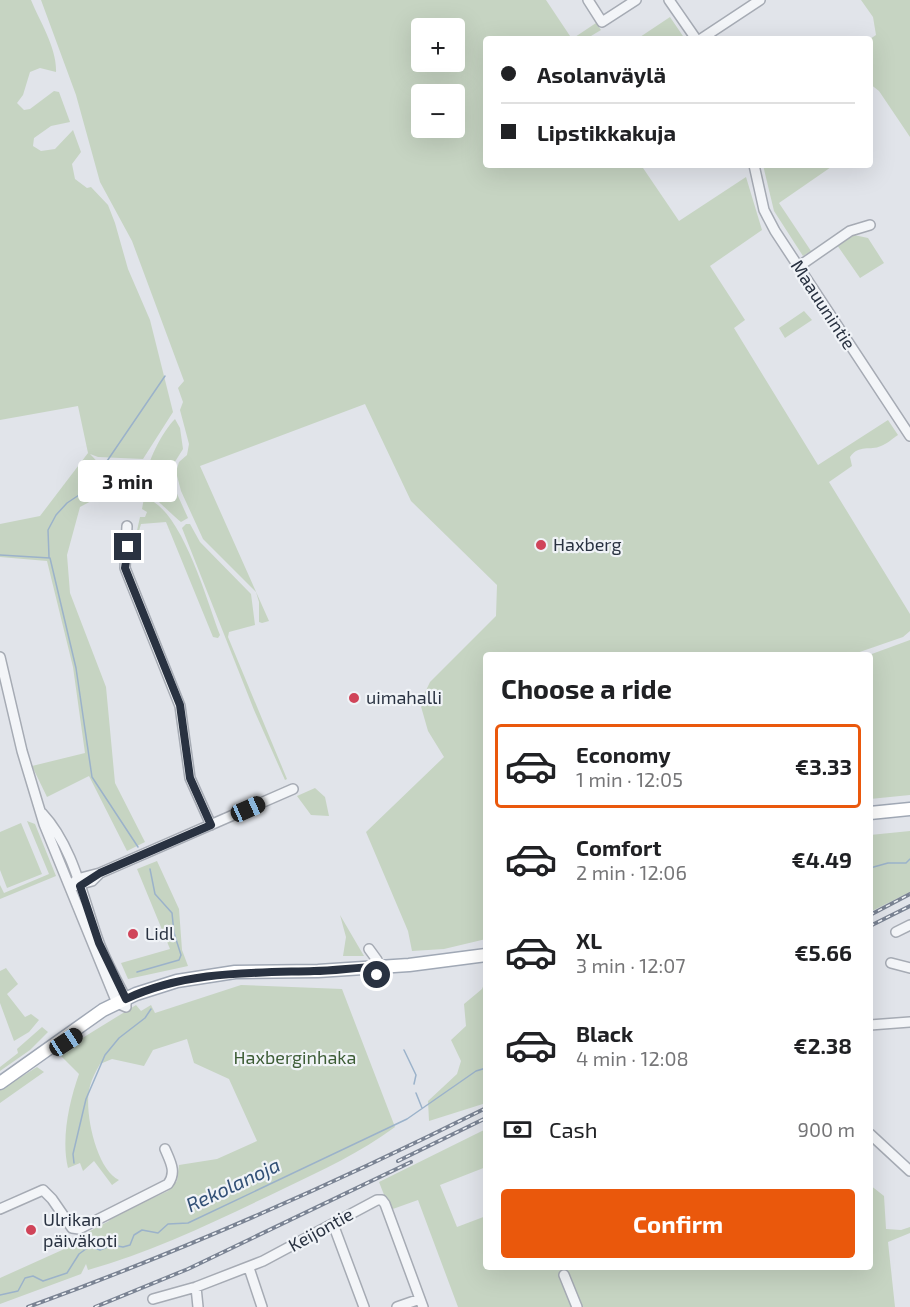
<!DOCTYPE html>
<html lang="en">
<head>
<meta charset="utf-8">
<style>
	:root { --surface:#fff; --page:#f6f6f6; --text:#202124; --muted:#757577; --line:#e0e0e0; --accent:#ea580c }
	body { margin:0; font-family:"Exo 2",sans-serif; background:var(--page); color:var(--text); height:100vh; display:flex; flex-direction:column; font-size:22px; white-space:nowrap }
	* { box-sizing:border-box; margin:0 }
	p { font-size:20px; color:var(--muted) }
	.icon { flex:none; width:33px; height:33px; fill:none; stroke:currentColor; stroke-width:2; stroke-linecap:round; stroke-linejoin:round }
	.map { position:relative; flex:1; overflow:hidden }
	.drawer { position:absolute; left:483px; top:652px; width:390px; height:618px; display:flex; flex-direction:column; background:var(--surface); border-radius:6px; box-shadow:0 6px 24px #0002 }
	.drawer>* { flex:none }
	.top-card { position:absolute; left:483px; top:36px; width:390px; height:132px; border-radius:6px; box-shadow:0 6px 24px #0002; display:grid; align-content:center; height:132px; padding:0 18px; background:var(--surface) }
	.tools { position:absolute; left:411px; top:18px; display:grid; gap:12px }
	.tools a { display:grid; place-items:center; width:54px; height:54px; border-radius:6px; background:var(--surface); box-shadow:0 6px 24px #0002; font-size:30px }
	.end { position:absolute; width:27px; height:27px; margin:-14px; border:8px solid #293241; background:#fff; box-shadow:0 0 0 3px #fff }
	.from { border-radius:50% }
	.bubble { position:absolute; height:42px; border-radius:6px; background:var(--surface); box-shadow:0 6px 24px #0002; font-size:20px; font-weight:700; line-height:42px; text-align:center }
	.car { position:absolute; width:18px; height:36px; margin:-18px -9px; border-radius:8px; box-shadow:0 0 4px 2px #0007; background:linear-gradient(#222 24%,#8ab4d8 0 40%,#222 0 76%,#8ab4d8 0 86%,#222 0) }
	.top-card b { display:flex; align-items:center; gap:21px; height:57px; font-size:22px }
	.top-card b+b { border-top:2px solid var(--line) }
	.top-card i { width:15px; height:15px; background:var(--text) }
	ul { padding:0; list-style:none }
	li { display:flex; align-items:center; gap:18px; height:84px; margin:0 12px 9px; padding:0 6px; border:3px solid transparent; border-radius:6px }
	li div { flex:1 }
	li b { display:block; font-size:22px }
	li em { font-style:normal; font-weight:700 }
	li.current { border-color:var(--accent) }
	li>.icon { width:54px; height:54px; stroke-width:1.5 }
	h2 { padding:0 18px; font-size:27px; line-height:72px }
	.pay { display:flex; align-items:center; gap:15px; height:66px; padding:0 18px; font-size:22px }
	.pay p { margin-inline-start:auto }
	.cta { display:flex; gap:12px; margin-top:auto; padding:12px 18px }
	.cta a { flex:1; height:69px; border-radius:6px; background:var(--accent); color:#fff; font-size:24px; font-weight:700; line-height:69px; text-align:center }
	.map>svg:first-child { display:block }
	.green { fill:#c6d4c2; fill-rule:evenodd }
	.lines { fill:none; stroke-linecap:round; stroke-linejoin:round }
	.stream { stroke:#9bb2ca; stroke-width:1.5 }
	.minor-casing { stroke:#a6abb4; stroke-width:12 }
	.major-casing { stroke:#a0a8b5; stroke-width:15 }
	.minor { stroke:#f3f5f8; stroke-width:9 }
	.major { stroke:#fff; stroke-width:12 }
	.rail-casing { stroke:#7a8393; stroke-width:4 }
	.rail { stroke:#f0f3f7; stroke-width:1.5; stroke-dasharray:4.5; stroke-linecap:butt }
	.route { stroke:#293241; stroke-width:8 }
	.poi-dot { fill:#d04459; stroke:#f0f3f7; stroke-width:2 }
	.labels { text-anchor:middle; stroke-width:4.5; stroke-linejoin:round; paint-order:stroke }
	.street-label { font-size:18px; fill:#293241; stroke:#f0f3f7 }
	.poi-label { font-size:18px; fill:#293241; stroke:#f0f3f7; text-anchor:start }
	.park-label { font-size:18px; fill:#3d5d36; stroke:#f0f3f7 }
	.water-label { font-size:20px; font-style:italic; fill:#325076; stroke:#f0f3f7 }
</style>
</head>
<body>
<div class="map">
<svg width="910" height="1307" viewBox="0 0 910 1307">
	<rect width="100%" height="100%" fill="#e1e4ea"/>
	<path class="green" d="M 0,0 L 31,0 C 40,22 57,48 56,72 L 40,68 L 30,72 L 23,95 L 17,103 L 24,110 L 30,109 L 54,91 L 59,92 L 70,122 L 51,126 L 34,138 L 33,146 L 41,151 L 55,149 L 73,130 L 81,152 L 72,164 L 75,179 L 87,188 L 91,187 L 108,205 L 115,223 L 128,269 L 150,320 L 173,412 L 143,459 L 98,457 L 90,454 L 111,476 L 127,465 L 140,467 L 140,496 L 134,488 L 121,485 L 80,507 L 67,555 L 70,593 L 106,687 L 115,783 L 145,842 L 127,851 L 89,776 L 47,797 L 32,766 L 85,753 L 73,667 L 47,561 L 0,557 L 0,524 L 40,516 L 88,453 L 78,406 L 0,420 Z
		M 41,0 L 546,0 L 572,39 L 596,23 L 601,30 L 591,36 L 593,39 L 486,39 L 486,165 L 641,165 L 679,221 L 746,177 L 762,230 L 710,266 L 745,320 L 734,328 L 818,465 L 888,420 L 898,435 C 893,438 887,444 881,446 C 870,451 859,444 850,457 L 852,466 L 829,482 L 910,614 L 910,631 L 903,637 L 851,655 L 486,656 L 486,939 L 444,949 L 412,951 L 408,931 L 366,832 L 444,757 L 428,731 L 420,703 L 430,682 L 496,616 L 497,585 L 411,501 L 365,404 L 200,466 L 269,621 L 262,623 L 259,622 L 259,602 L 256,592 L 203,539 L 181,491 L 176,472 L 179,462 L 187,455 L 189,444 L 180,410 L 183,402 L 178,388 L 184,381 L 132,241 L 100,182 L 76,95 ZM 454,28 L 454,62 L 422,62 L 422,28 ZM 422,94 L 454,94 L 454,128 L 422,128 Z
		M 861,0 L 910,0 L 910,137 L 879,91 L 870,84 L 870,39 L 876,35 L 873,17 Z
		M 670,17 L 685,39 L 637,39 Z
		M 763,165 L 834,165 L 779,203 L 811,251 L 803,256 L 774,211 Z
		M 854,235 L 868,238 L 884,263 L 860,278 L 837,245 Z
		M 804,311 L 812,320 L 785,338 L 779,328 Z
		M 175,419 L 180,428 L 183,449 L 171,468 L 173,485 L 188,518 L 181,522 C 177,519 148,492 147,490 C 140,472 162,432 175,419 Z
		M 144,498 C 181,505 207,602 220,635 L 218,638 L 213,637 L 166,522 L 141,524 L 130,562 L 140,517 L 145,517 L 147,512 L 142,509 Z
		M 186,524 L 190,524 L 200,542 L 251,594 L 255,625 L 229,632 L 228,637 L 287,779 L 285,780 L 254,710 L 182,528 Z
		M 910,640 L 910,795 L 870,799 L 869,655 Z
		M 315,788 L 325,797 L 329,816 L 311,815 L 297,796 Z
		M 27,821 L 35,824 L 56,876 L 0,899 L 0,885 L 4,893 L 49,874 Z
		M 21,823 L 42,874 L 7,888 L 0,870 L 0,832 Z
		M 910,831 L 910,892 L 870,912 L 870,835 Z
		M 157,861 L 179,909 L 182,950 L 188,966 L 128,979 L 121,963 L 170,949 L 137,869 Z
		M 340,915 L 364,956 L 343,956 L 346,937 Z
		M 6,968 L 18,984 L 7,994 L 25,1017 L 31,1014 L 39,1020 L 29,1032 L 14,1041 L 0,1003 L 0,971 Z
		M 486,979 L 486,1103 L 429,1121 L 428,1101 L 457,1074 L 461,1061 L 451,1040 L 466,1026 L 464,1004 L 482,989 Z
		M 241,985 L 342,989 L 395,1127 C 360,1153 322,1170 283,1189 C 220,1219 155,1251 88,1270 L 86,1264 L 81,1274 L 0,1304 L 0,1278 L 71,1246 L 76,1247 L 73,1240 L 109,1221 L 111,1217 L 168,1191 L 177,1181 L 179,1165 L 217,1159 L 257,1141 L 229,1079 L 194,1063 L 187,1039 L 153,1050 L 144,1066 L 112,1059 L 100,1064 C 96,1071 92,1078 90,1086 C 83,1108 96,1170 119,1180 L 112,1185 L 94,1161 L 83,1171 L 80,1163 L 68,1168 C 61,1139 69,1102 79,1074 L 58,1053 L 136,1005 L 141,1011 L 151,1005 L 155,1013 Z
		M 42,1027 L 48,1032 L 30,1050 L 0,1071 L 0,1067 L 18,1053 L 17,1049 Z
		M 37,1067 L 44,1072 L 0,1103 L 0,1090 Z
		M 486,1129 L 486,1167 L 440,1185 L 457,1227 L 486,1216 L 486,1268 L 870,1268 L 870,1185 L 884,1196 L 886,1229 L 901,1230 L 910,1227 L 910,1233 L 888,1242 L 895,1307 L 458,1307 L 418,1200 L 390,1210 L 379,1182 Z"/>
	<g class="lines">
		<path class="stream" d="M 0,555 L 50,558 L 76,668 L 92,777 L 138,847
			M 49,557 L 48,530 L 56,515 L 67,503 L 88,489 L 165,376
			M 870,868 L 888,863 L 906,863 L 910,859
			M 137,972 L 179,960 L 181,955 L 174,933 L 172,913 L 155,894 L 150,869
			M 404,1050 L 416,1075 L 414,1084
			M 416,1093 L 422,1108
			M 74,1163 L 73,1154 L 86,1099 L 105,1055 L 119,1038 L 145,1018 L 151,1009
			M 0,1295 L 18,1291 L 25,1278 L 33,1276 L 43,1281 L 67,1273 L 79,1254 L 90,1246 L 100,1250 L 112,1245 L 123,1247 L 130,1245 L 134,1235 L 142,1230 L 158,1233 L 168,1224 L 188,1223 L 407,1119 L 476,1071 L 486,1068"/>
		<g class="minor-casing">
			<path id="minor" d="M 588,0 L 602,22 L 636,0
				M 669,0 L 696,39
				M 701,39 L 760,0
				M 754,165 L 764,210 L 775,231 L 910,436
				M 798,267 L 850,231 L 870,225
				M 127,526 L 125,568 L 180,706 L 190,778 L 211,825
				M 0,657 L 22,751 L 44,824 L 117,1003 L 126,1007
				M 42,813 C 73,846 83,898 98,940 C 105,960 116,979 126,999 L 126,1005
				M 71,886 L 77,879 L 100,873 L 293,789
				M 74,886 L 92,881 L 100,873
				M 896,932 L 910,925
				M 369,949 L 377,960 L 377,975
				M 891,963 L 910,968
				M 870,1025 L 910,1022
				M 870,1134 L 910,1171
				M 0,1209 L 43,1190 L 52,1199 L 72,1228 L 79,1229 L 168,1184 C 177,1172 170,1161 165,1149
				M 333,1224 L 364,1307
				M 249,1268 L 262,1307
				M 564,1275 L 577,1307
				M 196,1287 L 198,1307
				M 153,1299 L 196,1287 L 263,1261 L 377,1200 L 382,1200 L 385,1204 L 423,1307
				M 397,1307 L 420,1299"/>
		</g>
		<g class="major-casing">
			<path id="major" d="M 870,813 L 910,809
				M 0,1083 L 103,1010 L 136,994 L 177,981 L 235,972 L 318,971 L 409,965 L 486,955"/>
		</g>
		<use href="#minor" class="minor"/>
		<use href="#major" class="major"/>
		<g class="rail-casing">
			<path id="rail" d="M 870,915 L 910,894
				M 870,926 L 910,906
				M 398,1161 L 486,1118
				M 28,1307 C 185,1250 338,1182 486,1108
				M 95,1307 L 188,1269 L 411,1162"/>
		</g>
		<use href="#rail" class="rail"/>
	</g>
	<g class="lines">
		<path class="route" d="M 128,547 L 125,568 L 180,705 L 190,778 L 211,825 L 100,873 L 80,886 L 99,943 L 126,999 C 185,971 250,973 314,971 C 335,971 357,967 378,967 L 377,975"/>
	</g>
	<g class="poi-dot">
		<circle cx="541" cy="545" r="6"/>
		<circle cx="354" cy="698" r="6"/>
		<circle cx="133" cy="934" r="6"/>
		<circle cx="31" cy="1230" r="6"/>
	</g>
	<g class="labels">
		<g class="street-label">
			<text transform="translate(823 305) rotate(57)" y="6">Maauunintie</text>
			<text transform="translate(321 1230) rotate(-29)" y="6">Keijontie</text>
		</g>
		<g class="poi-label">
			<text x="553" y="551">Haxberg</text>
			<text x="366" y="704">uimahalli</text>
			<text x="145" y="940">Lidl</text>
			<text x="43" y="1226">Ulrikan<tspan x="43" dy="21">päiväkoti</tspan></text>
		</g>
		<g class="park-label">
			<text x="295" y="1064">Haxberginhaka</text>
		</g>
		<g class="water-label">
			<text transform="translate(233 1185) rotate(-25)" y="7">Rekolanoja</text>
		</g>
	</g>
</svg>
<div class="tools">
<a>+</a>
<a>−</a>
</div>
<i class="end from" style="left:377px;top:975px"></i>
<i class="end" style="left:128px;top:547px"></i>
<div class="bubble" style="left:78px;top:460px;width:99px">3 min</div>
<i class="car" style="left:248px;top:809px;rotate:66deg"></i>
<i class="car" style="left:66px;top:1042px;rotate:57deg"></i>
<div class="top-card">
<b><i class="from"></i>Asolanväylä</b>
<b><i></i>Lipstikkakuja</b>
</div>
<section class="drawer">
<h2>Choose a ride</h2>
<ul>
<li class="current"><svg class="icon" aria-label="car" viewBox="0 0 24 24"><path d="M5 17H2v-5l4-1 3-4h7l3 4 3 1v5h-3M9 17h6M6 11h13"/><circle cx="7" cy="17" r="2"/><circle cx="17" cy="17" r="2"/></svg><div><b>Economy</b><p>1 min · 12:05</p></div><em>€3.33</em></li>
<li><svg class="icon" aria-label="car" viewBox="0 0 24 24"><path d="M5 17H2v-5l4-1 3-4h7l3 4 3 1v5h-3M9 17h6M6 11h13"/><circle cx="7" cy="17" r="2"/><circle cx="17" cy="17" r="2"/></svg><div><b>Comfort</b><p>2 min · 12:06</p></div><em>€4.49</em></li>
<li><svg class="icon" aria-label="car" viewBox="0 0 24 24"><path d="M5 17H2v-5l4-1 3-4h7l3 4 3 1v5h-3M9 17h6M6 11h13"/><circle cx="7" cy="17" r="2"/><circle cx="17" cy="17" r="2"/></svg><div><b>XL</b><p>3 min · 12:07</p></div><em>€5.66</em></li>
<li><svg class="icon" aria-label="car" viewBox="0 0 24 24"><path d="M5 17H2v-5l4-1 3-4h7l3 4 3 1v5h-3M9 17h6M6 11h13"/><circle cx="7" cy="17" r="2"/><circle cx="17" cy="17" r="2"/></svg><div><b>Black</b><p>4 min · 12:08</p></div><em>€2.38</em></li>
</ul>
<div class="pay"><svg class="icon" aria-label="cash" viewBox="0 0 24 24"><path d="M3 7h18v10H3z"/><circle cx="12" cy="12" r="2"/></svg>Cash<p>900 m</p></div>
<div class="cta"><a>Confirm</a></div>
</section>
</div>
</body>
</html>
